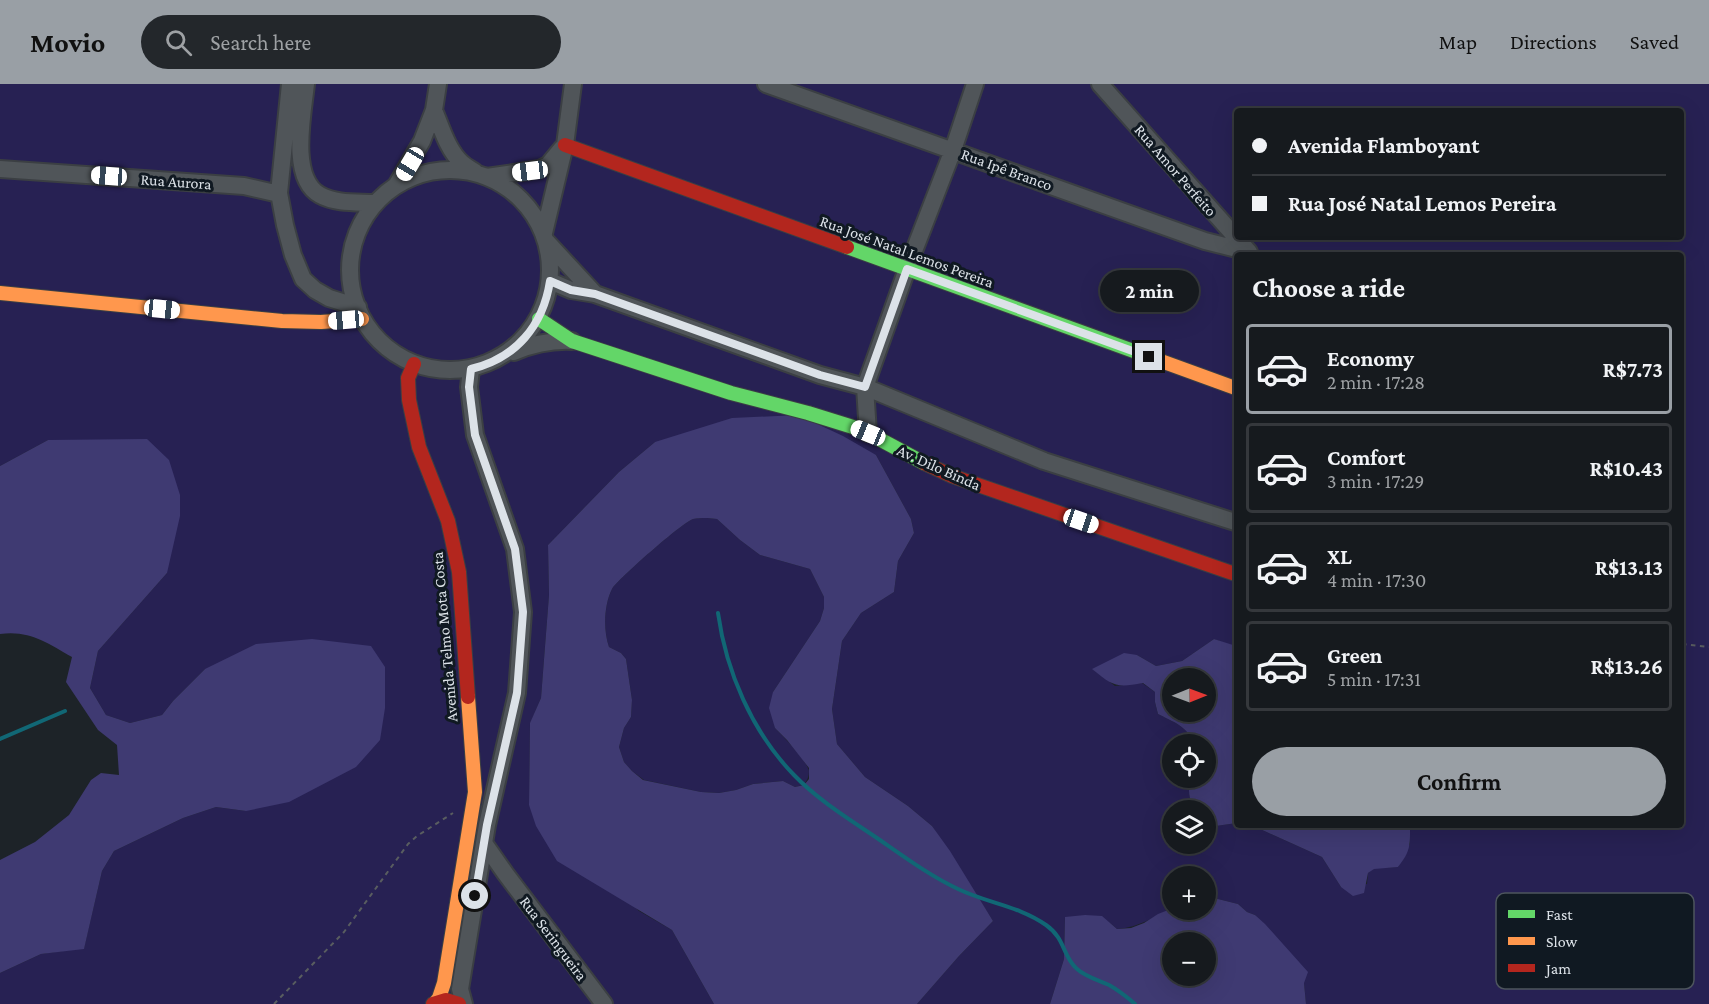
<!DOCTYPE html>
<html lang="en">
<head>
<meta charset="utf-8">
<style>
	:root { --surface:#161a1e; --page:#23272b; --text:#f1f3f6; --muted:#9ea1a4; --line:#35383c; --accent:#999fa5 }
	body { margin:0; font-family:"Crimson Pro",serif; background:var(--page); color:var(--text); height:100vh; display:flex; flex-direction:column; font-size:22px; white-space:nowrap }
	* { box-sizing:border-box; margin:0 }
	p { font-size:20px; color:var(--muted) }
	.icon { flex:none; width:33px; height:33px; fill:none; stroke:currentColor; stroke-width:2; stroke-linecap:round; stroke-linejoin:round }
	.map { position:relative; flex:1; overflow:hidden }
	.drawer { position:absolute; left:1234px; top:168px; width:450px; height:576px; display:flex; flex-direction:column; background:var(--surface); border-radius:6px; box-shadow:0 6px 24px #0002,0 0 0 2px var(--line) }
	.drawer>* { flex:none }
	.guide { position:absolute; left:1234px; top:24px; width:450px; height:132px; border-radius:6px; box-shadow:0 6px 24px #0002,0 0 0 2px var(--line); display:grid; align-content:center; height:132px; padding:0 18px; background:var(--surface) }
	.needle { width:39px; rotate:89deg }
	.fabs { position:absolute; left:1162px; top:584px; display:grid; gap:12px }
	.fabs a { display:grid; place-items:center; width:54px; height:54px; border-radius:50%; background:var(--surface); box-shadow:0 6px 24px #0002,0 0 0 2px var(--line); font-size:30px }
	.end { position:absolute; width:27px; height:27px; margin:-14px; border:8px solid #dce2e8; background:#111; box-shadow:0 0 0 3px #111 }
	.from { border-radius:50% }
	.bubble { position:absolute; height:42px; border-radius:21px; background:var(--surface); box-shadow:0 6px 24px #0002,0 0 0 2px var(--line); font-size:20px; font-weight:700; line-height:42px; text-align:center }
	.car { position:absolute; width:18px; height:36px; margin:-18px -9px; border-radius:8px; box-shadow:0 0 4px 2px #0007; background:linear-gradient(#fff 24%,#345 0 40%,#fff 0 76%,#345 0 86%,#fff 0) }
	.guide b { display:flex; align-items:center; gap:21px; height:57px; font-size:22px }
	.guide b+b { border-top:2px solid var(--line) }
	.guide i { width:15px; height:15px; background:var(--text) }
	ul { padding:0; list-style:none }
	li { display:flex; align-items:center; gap:18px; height:90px; margin:0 12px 9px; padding:0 6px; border:3px solid var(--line); border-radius:6px }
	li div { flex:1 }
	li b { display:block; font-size:22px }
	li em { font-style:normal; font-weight:700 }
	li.selected { border-color:var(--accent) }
	li>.icon { width:54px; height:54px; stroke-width:1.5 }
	h2 { padding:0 18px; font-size:27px; line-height:72px }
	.button { display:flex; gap:12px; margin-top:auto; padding:12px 18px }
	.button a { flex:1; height:69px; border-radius:36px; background:var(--accent); color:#111; font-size:24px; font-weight:700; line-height:69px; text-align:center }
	header { display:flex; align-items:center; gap:36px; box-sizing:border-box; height:84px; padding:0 30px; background:var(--accent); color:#111 }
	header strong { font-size:28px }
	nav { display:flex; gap:33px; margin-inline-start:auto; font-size:21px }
	.search { width:420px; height:54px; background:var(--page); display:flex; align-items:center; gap:15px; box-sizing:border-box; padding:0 21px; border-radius:33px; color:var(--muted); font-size:22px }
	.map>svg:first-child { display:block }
	.green { fill:#272153; fill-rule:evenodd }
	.forest { fill:#3f3a72; fill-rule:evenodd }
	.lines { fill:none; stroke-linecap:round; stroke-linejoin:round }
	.stream { stroke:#116775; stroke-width:4 }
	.street-casing { stroke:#3b3f43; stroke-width:20 }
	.fast-casing { stroke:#3b3f43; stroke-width:16 }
	.slow-casing { stroke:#3b3f43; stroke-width:16 }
	.jam-casing { stroke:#3b3f43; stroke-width:16 }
	.path { stroke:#595d60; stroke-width:2; stroke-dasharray:4.5 4.5; stroke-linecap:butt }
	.street { stroke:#505559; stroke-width:16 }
	.fast { stroke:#63d668; stroke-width:14 }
	.slow { stroke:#ff974d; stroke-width:14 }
	.jam { stroke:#b3261e; stroke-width:14 }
	.route { stroke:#dce2e8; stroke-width:8 }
	.labels { text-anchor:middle; stroke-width:6; stroke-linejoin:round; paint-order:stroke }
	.street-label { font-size:16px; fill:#dce2e8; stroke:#101922 }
	.key { fill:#101922; stroke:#4d555d; stroke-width:1.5 }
	.key-label { font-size:16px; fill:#dce2e8 }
</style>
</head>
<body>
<header>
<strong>Movio</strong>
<div class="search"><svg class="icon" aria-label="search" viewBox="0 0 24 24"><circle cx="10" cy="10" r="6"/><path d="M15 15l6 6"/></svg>Search here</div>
<nav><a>Map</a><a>Directions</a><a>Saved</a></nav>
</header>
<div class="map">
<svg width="1709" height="920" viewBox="0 0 1709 920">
	<rect width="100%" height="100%" fill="#1d2328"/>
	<path class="green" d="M 0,0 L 1709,0 L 1709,920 L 1306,920 L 1304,899 L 1255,831 L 1247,828 L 1238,820 L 1206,812 L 1206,792 L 1173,792 L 1173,824 C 1152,833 1141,843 1117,845 L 1110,839 L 1065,833 L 1064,875 L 1050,920 L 917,920 L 959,872 L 993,837 L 932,742 L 908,722 L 865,693 L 837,660 L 832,625 L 842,557 L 861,529 L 894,508 L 898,477 L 914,449 L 911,435 L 876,371 L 655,358 L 619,388 L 548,461 L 549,511 L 541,614 L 530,640 L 529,721 L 639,827 L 672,846 L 714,920 L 0,920 L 0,889 L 41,870 L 84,864 L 102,787 L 114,767 L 183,734 L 216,723 L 246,727 L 205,585 L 173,617 L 162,631 L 130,639 L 106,631 L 90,604 L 98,567 L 167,489 L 48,356 L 0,382 ZM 1238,27 L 1682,27 L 1682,153 L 1238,153 ZM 1238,171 L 1682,171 L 1682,741 L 1410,741 L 1410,760 L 1398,783 L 1374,784 L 1368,789 L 1367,800 L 1341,803 L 1322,773 L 1260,745 L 1249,741 L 1238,741 L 1237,739 L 1216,742 L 1206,737 L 1206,759 L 1173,759 L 1173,726 L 1194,726 C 1189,716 1187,704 1191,693 L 1173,693 L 1173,660 L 1193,660 C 1190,643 1171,637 1158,630 L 1155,618 L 1155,608 L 1142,599 L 1115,602 L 1093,585 L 1137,571 L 1156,582 L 1182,577 L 1214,555 L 1237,564 Z
		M 707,434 L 717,435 L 740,456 L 760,471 L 810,485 L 824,513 L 824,524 L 820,537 L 773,608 L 775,644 C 783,652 807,677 809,687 C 809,693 807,696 804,701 L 795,703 L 783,697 L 753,700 L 736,706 L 719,709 L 701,708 L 644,696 L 632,687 L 624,678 L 619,663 L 624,644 L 631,633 L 632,616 L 626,575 L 621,569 L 609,563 C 603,546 604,521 612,505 C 618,495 683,438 693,435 C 697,434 702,434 707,434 Z"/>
	<path class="forest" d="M 798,331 L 843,352 L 876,371 L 911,435 L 914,449 L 898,477 L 894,508 L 861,529 L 842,557 L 832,625 L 837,660 L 865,693 L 908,722 L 932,742 L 950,767 L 993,837 L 959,872 L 917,920 L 714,920 L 672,846 L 557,777 L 536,742 L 529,721 L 530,639 L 541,614 L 549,511 L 548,461 L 619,388 L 655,358 L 732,334 ZM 707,434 L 717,435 L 740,456 L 760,471 L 810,485 L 824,513 L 824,524 L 820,537 L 773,608 L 769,624 L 775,644 L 787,656 L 809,684 L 809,695 L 804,701 L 795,703 L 783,697 L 753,700 L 736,706 L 719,709 L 701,708 L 643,696 L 632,687 L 624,678 L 619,663 L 624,644 L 631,633 L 632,616 L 626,575 L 621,569 L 609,563 C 603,546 604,521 612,505 C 618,495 683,438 693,435 C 697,434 702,434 707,434 Z
		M 147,355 L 169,376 L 180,411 L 180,432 L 167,489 L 98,567 L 90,604 L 106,631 L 130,639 L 162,631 L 173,617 L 205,585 L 256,560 L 312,555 L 371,562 L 385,583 L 385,624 L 380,656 L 356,683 L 289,718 L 246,727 L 216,723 L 183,734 L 114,767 L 102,787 L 84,865 L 41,870 L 0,889 L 0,776 L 35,758 L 69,731 L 91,696 L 101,689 L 119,691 L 117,661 L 98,646 L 66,598 L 72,573 C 47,559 30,546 0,550 L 0,382 L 48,356 Z
		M 1214,555 L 1233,561 L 1238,564 L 1237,739 L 1216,742 L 1206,737 L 1206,726 L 1194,726 C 1189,716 1187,704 1191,693 L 1206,693 L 1206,660 L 1193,660 C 1190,643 1171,637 1158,630 L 1155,618 L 1155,608 L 1143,599 C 1116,604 1113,602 1092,585 L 1124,569 L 1137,571 L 1156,582 L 1182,577 ZM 1173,594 L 1206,594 L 1206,627 L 1173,627 Z
		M 1249,741 L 1410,741 C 1410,761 1411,767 1398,783 L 1374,785 L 1368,789 L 1364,809 L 1353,812 L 1341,803 L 1322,773 L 1260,745 Z
		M 1206,812 L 1238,820 L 1247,828 L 1255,831 L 1265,840 L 1308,888 L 1304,899 L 1306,920 L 1050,920 L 1064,875 L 1065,833 L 1085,831 L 1102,832 L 1117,845 L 1131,844 L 1144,839 L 1158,830 L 1173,824 L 1206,825 ZM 1173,858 L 1206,858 L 1206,891 L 1173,891 Z"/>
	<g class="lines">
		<path class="stream" d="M 718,529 C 726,587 752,648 794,691 C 818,716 849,735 877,754 C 903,772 930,792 958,805 C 987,819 1019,822 1046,841 C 1066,855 1062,872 1077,885 C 1086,893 1098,896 1109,901 C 1118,906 1127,913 1135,920
			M 0,655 L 65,627"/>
		<g class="street-casing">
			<path id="street" d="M 290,0 L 279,109 L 285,141 L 293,171 L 303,195 L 315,206 L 329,214 L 358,223
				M 306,0 C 303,29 289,94 320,111 C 336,120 357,118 375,119
				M 766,0 L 1205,157 L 1249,168
				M 1100,0 L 1249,168
				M 434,26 C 441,43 448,67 462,79 C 466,83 471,85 475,88
				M 0,85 L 244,102 L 279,110
				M350 186a100 100 0 1 1 200 0a100 100 0 1 1-200 0Z
				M 487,93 L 540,85 L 548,81 L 562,64
				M 397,100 L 422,57 L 434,26 L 438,0
				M 544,149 L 565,61 L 573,0
				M 547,158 L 595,210
				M 550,197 L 571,206 L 595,210 L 820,291 L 865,303 L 1044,377 L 1238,439
				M 514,268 C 533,260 551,256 572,257
				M 868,349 L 865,303 L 907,185 L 953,66 L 975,0
				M 484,759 L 505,789 L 604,920
				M 464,920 L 460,905 L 487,741 L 517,609 L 523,528 L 515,465 L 475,351 L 469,303 L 471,285"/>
		</g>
		<g class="fast-casing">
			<path id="fast" d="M 847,163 L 1139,269
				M 539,235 L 572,257 L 731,309 L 808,329 L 853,343 L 868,349 L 924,379"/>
		</g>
		<g class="slow-casing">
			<path id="slow" d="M 0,209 L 282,237 L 321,238 L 362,235
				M 1139,269 L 1238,305
				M 436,918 L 439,914 L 444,899 L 475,708 L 468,613"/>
		</g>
		<g class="jam-casing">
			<path id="jam" d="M 565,61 L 847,163
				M 414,280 L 408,294 L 409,316 L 419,363 L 448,437 L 459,488 L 468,613
				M 924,379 L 952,392 L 1238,491
				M 433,920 L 446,916 L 459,920"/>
		</g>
		<path class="path" d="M 1682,560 L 1709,563
			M 274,920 L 344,848 L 408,760 L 417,752 L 453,729"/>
		<use href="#street" class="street"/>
		<use href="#fast" class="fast"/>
		<use href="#slow" class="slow"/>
		<use href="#jam" class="jam"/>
	</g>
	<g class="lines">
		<path class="route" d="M 475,812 L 487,741 L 517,609 L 523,528 L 515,465 L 475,351 L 469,303 L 471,285 C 516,274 543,242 550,197 L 571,206 L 595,210 L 820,291 L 865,303 L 907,185 L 1149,273"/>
	</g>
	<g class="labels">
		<g class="street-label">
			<text transform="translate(1007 85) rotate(20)" y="6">Rua Ipê Branco</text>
			<text transform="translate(1176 86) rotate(49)" y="6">Rua Amor Perfeito</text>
			<text transform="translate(176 97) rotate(4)" y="6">Rua Aurora</text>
			<text transform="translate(907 167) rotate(20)" y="6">Rua José Natal Lemos Pereira</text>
			<text transform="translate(939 383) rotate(24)" y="6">Av. Dilo Binda</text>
			<text transform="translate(444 553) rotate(-95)" y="6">Avenida Telmo Mota Costa</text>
			<text transform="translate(554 854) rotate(53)" y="6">Rua Seringueira</text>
		</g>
	</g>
	<rect x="1496" y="809" width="198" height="96" rx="9" class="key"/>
	<rect x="1508" y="826" width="27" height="8" fill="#63d668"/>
	<rect x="1508" y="853" width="27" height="8" fill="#ff974d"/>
	<rect x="1508" y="880" width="27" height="8" fill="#b3261e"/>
	<g class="key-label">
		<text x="1546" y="836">Fast</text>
		<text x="1546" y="863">Slow</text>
		<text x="1546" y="890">Jam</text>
	</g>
</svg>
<div class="fabs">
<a><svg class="needle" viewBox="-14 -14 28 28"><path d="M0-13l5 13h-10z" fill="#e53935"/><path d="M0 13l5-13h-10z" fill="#9ea1a4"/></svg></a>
<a><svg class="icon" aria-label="locate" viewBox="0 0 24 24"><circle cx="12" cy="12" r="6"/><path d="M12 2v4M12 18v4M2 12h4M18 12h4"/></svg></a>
<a><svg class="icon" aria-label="layers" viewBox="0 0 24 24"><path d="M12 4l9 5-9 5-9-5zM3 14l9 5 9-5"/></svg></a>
<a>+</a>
<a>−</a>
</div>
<i class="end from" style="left:475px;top:812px"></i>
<i class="end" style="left:1149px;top:273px"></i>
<div class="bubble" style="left:1100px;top:186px;width:99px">2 min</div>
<i class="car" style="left:410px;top:80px;rotate:211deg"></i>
<i class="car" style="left:530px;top:87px;rotate:263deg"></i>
<i class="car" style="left:109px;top:92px;rotate:274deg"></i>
<i class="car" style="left:162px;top:225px;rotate:96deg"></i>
<i class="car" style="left:346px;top:236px;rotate:265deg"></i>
<i class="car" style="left:868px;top:349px;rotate:292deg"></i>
<i class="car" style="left:1081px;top:437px;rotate:109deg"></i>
<div class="guide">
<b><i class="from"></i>Avenida Flamboyant</b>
<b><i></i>Rua José Natal Lemos Pereira</b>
</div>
<section class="drawer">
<h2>Choose a ride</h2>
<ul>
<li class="selected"><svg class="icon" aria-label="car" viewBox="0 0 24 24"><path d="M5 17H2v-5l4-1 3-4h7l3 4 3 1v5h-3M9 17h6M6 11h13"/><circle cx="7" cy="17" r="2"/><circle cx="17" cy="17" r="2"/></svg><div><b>Economy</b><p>2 min · 17:28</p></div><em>R$7.73</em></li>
<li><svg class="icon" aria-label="car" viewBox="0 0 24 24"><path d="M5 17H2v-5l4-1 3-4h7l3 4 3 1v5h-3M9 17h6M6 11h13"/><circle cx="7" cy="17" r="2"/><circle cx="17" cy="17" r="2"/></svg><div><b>Comfort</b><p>3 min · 17:29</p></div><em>R$10.43</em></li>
<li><svg class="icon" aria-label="car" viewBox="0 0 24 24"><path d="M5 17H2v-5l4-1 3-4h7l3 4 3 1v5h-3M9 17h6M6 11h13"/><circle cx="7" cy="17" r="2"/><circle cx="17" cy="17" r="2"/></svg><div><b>XL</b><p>4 min · 17:30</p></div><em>R$13.13</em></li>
<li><svg class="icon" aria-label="car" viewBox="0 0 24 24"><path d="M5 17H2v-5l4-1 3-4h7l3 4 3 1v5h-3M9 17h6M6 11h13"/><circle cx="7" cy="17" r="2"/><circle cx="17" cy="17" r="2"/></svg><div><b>Green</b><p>5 min · 17:31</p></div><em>R$13.26</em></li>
</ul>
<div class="button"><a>Confirm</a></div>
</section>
</div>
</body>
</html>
